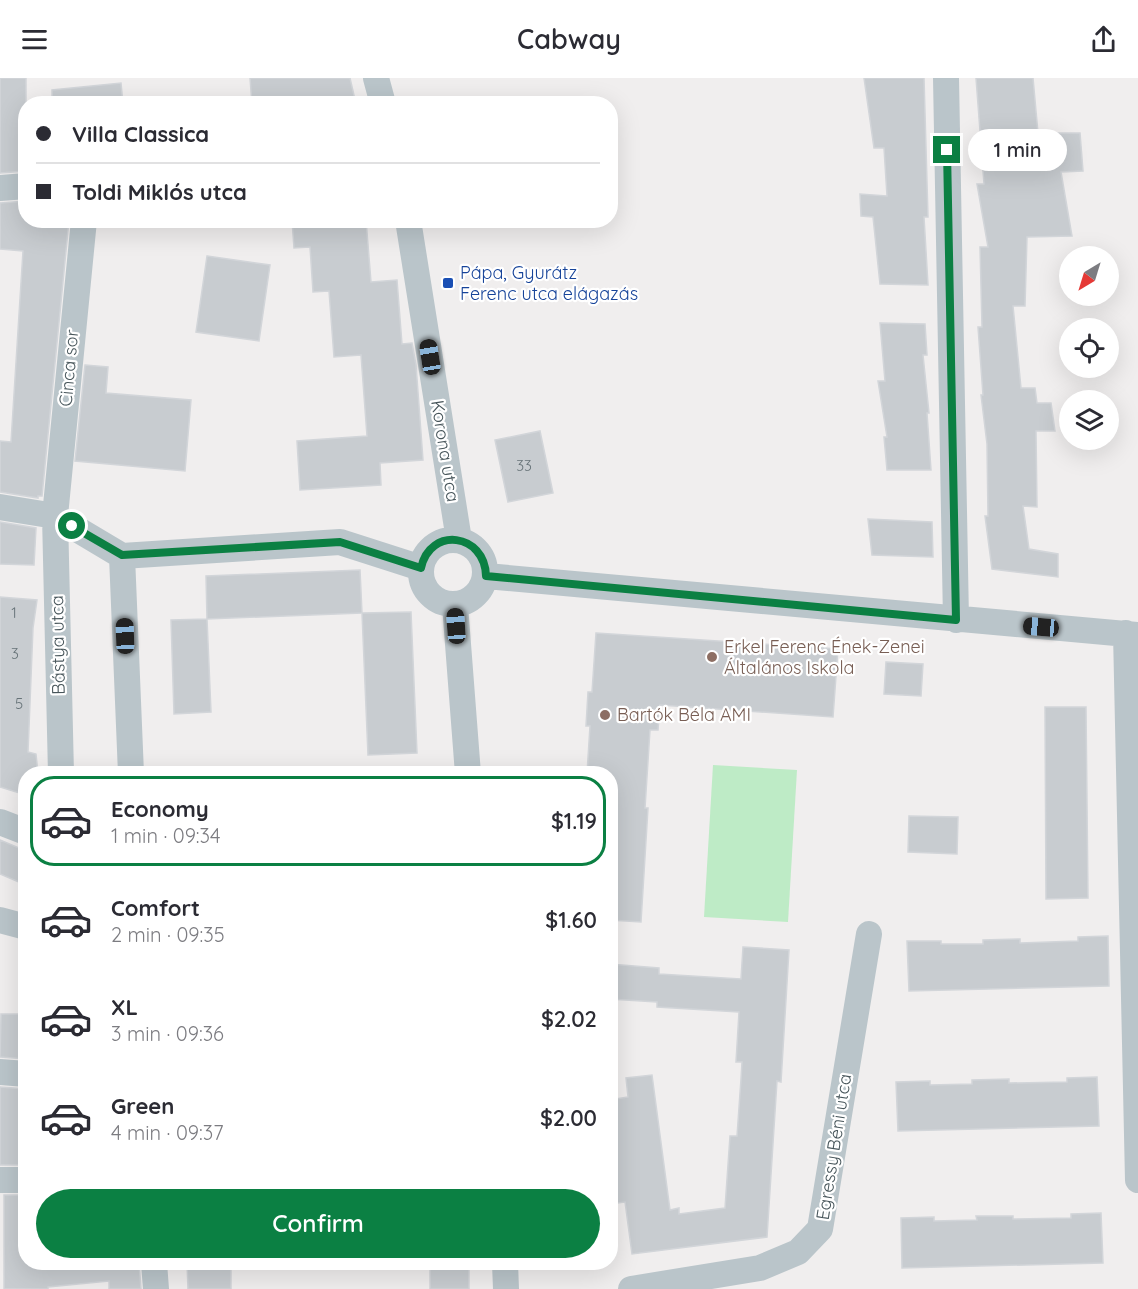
<!DOCTYPE html>
<html lang="en">
<head>
<meta charset="utf-8">
<style>
	:root { --surface:#fff; --page:#f2f2f3; --text:#2b2b33; --muted:#7c7c81; --line:#e1e1e2; --accent:#0b8043 }
	body { margin:0; font-family:Quicksand,sans-serif; background:var(--page); color:var(--text); height:100vh; display:flex; flex-direction:column; font-size:22px; white-space:nowrap }
	* { box-sizing:border-box; margin:0 }
	p { font-size:20px; color:var(--muted) }
	.icon { flex:none; width:33px; height:33px; fill:none; stroke:currentColor; stroke-width:2; stroke-linecap:round; stroke-linejoin:round }
	.map { position:relative; flex:1; overflow:hidden }
	.sheet { position:absolute; left:18px; top:688px; width:600px; height:504px; display:flex; flex-direction:column; background:var(--surface); border-radius:24px; box-shadow:0 6px 24px #0002 }
	.sheet>* { flex:none }
	.banner { position:absolute; left:18px; top:18px; width:600px; height:132px; border-radius:24px; box-shadow:0 6px 24px #0002; display:grid; align-content:center; height:132px; padding:0 18px; background:var(--surface) }
	.needle { width:39px; rotate:218deg }
	.buttons { position:absolute; left:1059px; top:168px; display:grid; gap:12px }
	.buttons a { display:grid; place-items:center; width:60px; height:60px; border-radius:50%; background:var(--surface); box-shadow:0 6px 24px #0002; font-size:30px }
	.end { position:absolute; width:27px; height:27px; margin:-14px; border:8px solid #0b8043; background:#fff; box-shadow:0 0 0 3px #fff }
	.from { border-radius:50% }
	.bubble { position:absolute; height:42px; border-radius:21px; background:var(--surface); box-shadow:0 6px 24px #0002; font-size:20px; font-weight:600; line-height:42px; text-align:center }
	.car { position:absolute; width:18px; height:36px; margin:-18px -9px; border-radius:8px; box-shadow:0 0 4px 2px #0007; background:linear-gradient(#222 24%,#8ab4d8 0 40%,#222 0 76%,#8ab4d8 0 86%,#222 0) }
	.banner b { display:flex; align-items:center; gap:21px; height:57px; font-size:22px }
	.banner b+b { border-top:2px solid var(--line) }
	.banner i { width:15px; height:15px; background:var(--text) }
	ul { padding:10px 0 0; list-style:none }
	li { display:flex; align-items:center; gap:18px; height:90px; margin:0 12px 9px; padding:0 6px; border:3px solid transparent; border-radius:24px }
	li div { flex:1 }
	li b { display:block; font-size:22px }
	li em { font-style:normal; font-weight:600 }
	li.active { border-color:var(--accent) }
	li>.icon { width:54px; height:54px; stroke-width:1.5 }
	.cta { display:flex; gap:12px; margin-top:auto; padding:12px 18px }
	.cta a { flex:1; height:69px; border-radius:36px; background:var(--accent); color:#fff; font-size:24px; font-weight:600; line-height:69px; text-align:center }
	header { display:flex; justify-content:space-between; align-items:center; height:78px; padding:0 18px; background:var(--surface); font-size:27px; font-weight:600 }
	.map>svg:first-child { display:block }
	.green { fill:#beebc6 }
	.building { fill:#c8ccd0; stroke:#d2d5d9; stroke-width:1.5 }
	.lines { fill:none; stroke-linecap:round; stroke-linejoin:round }
	.street { stroke:#bac5ca; stroke-width:26 }
	.route { stroke:#0b8043; stroke-width:8 }
	.transit-dot { fill:#1a4fb4; stroke:#fff; stroke-width:2 }
	.education-dot { fill:#8d6e63; stroke:#fff; stroke-width:2 }
	.labels { text-anchor:middle; stroke-width:4.5; stroke-linejoin:round; paint-order:stroke }
	.number-label { font-size:15px; fill:#677378 }
	.transit-label { font-size:18px; fill:#164399; stroke:#fff; text-anchor:start }
	.street-label { font-size:18px; fill:#47555a; stroke:#fff }
	.education-label { font-size:18px; fill:#785e54; stroke:#fff; text-anchor:start }
</style>
</head>
<body>
<header><svg class="icon" aria-label="menu" viewBox="0 0 24 24"><path d="M4 6h16M4 12h16M4 18h16"/></svg>Cabway<svg class="icon" aria-label="share" viewBox="0 0 24 24"><path d="M12 15V3M7 8l5-5 5 5M5 13v7h14v-7"/></svg></header>
<div class="map">
<svg width="1138" height="1211" viewBox="0 0 1138 1211">
	<rect width="100%" height="100%" fill="#f0eeee"/>
	<path class="green" d="M 713,687 L 797,692 L 788,844 L 704,839 Z"/>
	<path class="building" d="M 0,0 L 26,0 L 26,93 L 0,95 Z
		M 250,0 L 350,0 L 356,26 L 252,26 Z
		M 864,0 L 924,0 L 928,139 L 924,139 L 928,207 L 880,206 L 873,139 L 861,138 L 860,116 L 887,118 L 884,70 L 874,70 Z
		M 976,0 L 1033,0 L 1038,55 L 1080,55 L 1083,93 L 1061,94 L 1072,158 L 1027,159 L 1025,228 L 1013,228 L 1021,310 L 1035,310 L 1037,325 L 1051,325 L 1055,353 L 1036,353 L 1037,429 L 1023,428 L 1029,471 L 1058,476 L 1058,499 L 992,491 L 985,438 L 988,438 L 987,366 L 981,317 L 983,317 L 978,249 L 982,249 L 980,169 L 988,169 L 977,106 L 984,106 Z
		M 121,5 L 123,26 L 52,26 L 52,12 Z
		M 26,123 L 26,142 L 69,142 L 42,418 L 38,418 L 38,420 L 0,414 L 0,363 L 11,364 L 23,173 L 0,171 L 0,125 Z
		M 292,142 L 366,142 L 371,204 L 397,202 L 402,266 L 412,265 L 416,287 L 423,382 L 380,385 L 381,407 L 300,412 L 297,363 L 367,358 L 361,277 L 334,279 L 329,213 L 313,214 L 310,169 L 294,170 Z
		M 207,178 L 270,187 L 259,263 L 196,254 Z
		M 880,245 L 925,246 L 927,277 L 923,277 L 929,335 L 927,335 L 931,392 L 887,392 L 884,359 L 887,359 L 878,303 L 885,303 Z
		M 85,287 L 108,289 L 106,315 L 191,322 L 185,393 L 75,383 Z
		M 540,353 L 553,415 L 508,424 L 495,362 Z
		M 868,441 L 932,444 L 933,479 L 872,477 Z
		M 0,444 L 36,450 L 34,487 L 0,486 Z
		M 360,492 L 362,535 L 207,541 L 206,498 Z
		M 0,519 L 37,522 L 33,550 L 28,674 L 36,676 L 38,696 L 26,696 L 26,717 L 0,709 Z
		M 411,534 L 417,675 L 368,677 L 362,535 Z
		M 207,541 L 211,634 L 174,636 L 171,542 Z
		M 596,555 L 838,571 L 833,639 L 660,627 L 658,652 L 650,652 L 645,730 L 648,730 L 641,844 L 610,842 L 610,696 L 587,696 L 590,648 L 586,648 L 588,614 L 592,614 Z
		M 886,584 L 923,586 L 921,618 L 884,616 Z
		M 1045,629 L 1086,629 L 1088,820 L 1046,821 Z
		M 909,738 L 958,739 L 957,776 L 908,774 Z
		M 0,762 L 26,773 L 26,807 L 0,796 Z
		M 1108,858 L 1109,908 L 909,913 L 907,863 L 941,863 L 941,866 L 983,866 L 983,862 L 1020,861 L 1020,865 L 1078,863 L 1078,859 Z
		M 743,869 L 789,872 L 781,1004 L 777,1003 L 767,1159 L 632,1176 L 625,1124 L 610,1126 L 610,1022 L 628,1019 L 626,1000 L 652,997 L 670,1132 L 679,1130 L 679,1136 L 725,1130 L 730,1058 L 737,1058 L 741,1001 L 742,984 L 736,984 L 739,934 L 657,929 L 657,924 L 610,921 L 610,886 L 659,890 L 659,896 L 741,901 Z
		M 1,936 L 26,936 L 26,981 L 0,979 Z
		M 1097,999 L 1099,1048 L 898,1053 L 896,1004 L 930,1003 L 930,1007 L 972,1006 L 972,1002 L 1009,1001 L 1009,1005 L 1067,1004 L 1067,1000 Z
		M 0,1009 L 26,1011 L 26,1087 L 0,1087 Z
		M 4,1117 L 26,1117 L 26,1185 L 29,1185 L 29,1188 L 70,1187 L 70,1185 L 139,1185 L 141,1211 L 109,1211 L 109,1203 L 48,1209 L 48,1211 L 4,1211 Z
		M 1101,1135 L 1103,1185 L 902,1190 L 901,1140 L 934,1139 L 934,1143 L 977,1142 L 976,1138 L 1013,1138 L 1013,1141 L 1071,1140 L 1071,1136 Z
		M 187,1185 L 231,1185 L 231,1211 L 188,1211 Z
		M 430,1185 L 469,1185 L 469,1211 L 430,1211 Z"/>
	<g class="lines">
		<path class="street" d="M 376,0 L 383,26
			M 946,0 L 956,542
			M 0,110 L 26,108
			M 408,142 L 459,462
			M 0,429 L 55,438 L 122,478 L 340,464 L 421,490
			M421 494a32 32 0 1 1 64 0a32 32 0 1 1-64 0Z
			M 122,478 L 131,696
			M 486,498 L 1138,557
			M 455,527 L 468,696
			M 1126,555 L 1138,1102
			M 61,696 L 55,438 L 84,142
			M 0,744 L 26,754
			M 0,842 L 26,849
			M 0,994 L 26,996
			M 0,1102 L 26,1102
			M 154,1185 L 156,1211
			M 505,1185 L 506,1211
			M 631,1211 L 760,1190 L 798,1174 L 820,1151 L 869,856"/>
	</g>
	<g class="lines">
		<path class="route" d="M 72,448 L 122,477 L 340,464 L 421,490 C 430,448 485,455 486,498 L 956,542 L 947,72"/>
	</g>
	<rect class="transit-dot" x="442" y="199" width="12" height="12" rx="3"/>
	<g class="education-dot">
		<circle cx="712" cy="579" r="6"/>
		<circle cx="605" cy="637" r="6"/>
	</g>
	<g class="labels">
		<g class="number-label">
			<text x="524" y="393">33</text>
			<text x="14" y="540">1</text>
			<text x="15" y="581">3</text>
			<text x="19" y="631">5</text>
		</g>
		<g class="transit-label">
			<text x="460" y="201">Pápa, Gyurátz<tspan x="460" dy="21">Ferenc utca elágazás</tspan></text>
		</g>
		<g class="street-label">
			<text transform="translate(69 290) rotate(-85)" y="6">Cinca sor</text>
			<text transform="translate(445 373) rotate(81)" y="6">Korona utca</text>
			<text transform="translate(58 567) rotate(-91)" y="6">Bástya utca</text>
			<text transform="translate(834 1069) rotate(-81)" y="6">Egressy Béni utca</text>
		</g>
		<g class="education-label">
			<text x="724" y="575">Erkel Ferenc Ének-Zenei<tspan x="724" dy="21">Általános Iskola</tspan></text>
			<text x="617" y="643">Bartók Béla AMI</text>
		</g>
	</g>
</svg>
<div class="buttons">
<a><svg class="needle" viewBox="-14 -14 28 28"><path d="M0-13l5 13h-10z" fill="#e53935"/><path d="M0 13l5-13h-10z" fill="#7c7c81"/></svg></a>
<a><svg class="icon" aria-label="locate" viewBox="0 0 24 24"><circle cx="12" cy="12" r="6"/><path d="M12 2v4M12 18v4M2 12h4M18 12h4"/></svg></a>
<a><svg class="icon" aria-label="layers" viewBox="0 0 24 24"><path d="M12 4l9 5-9 5-9-5zM3 14l9 5 9-5"/></svg></a>
</div>
<i class="end from" style="left:72px;top:448px"></i>
<i class="end" style="left:947px;top:72px"></i>
<div class="bubble" style="left:968px;top:51px;width:99px">1 min</div>
<i class="car" style="left:430px;top:279px;rotate:351deg"></i>
<i class="car" style="left:456px;top:548px;rotate:356deg"></i>
<i class="car" style="left:1041px;top:549px;rotate:275deg"></i>
<i class="car" style="left:125px;top:558px;rotate:358deg"></i>
<div class="banner">
<b><i class="from"></i>Villa Classica</b>
<b><i></i>Toldi Miklós utca</b>
</div>
<section class="sheet">
<ul>
<li class="active"><svg class="icon" aria-label="car" viewBox="0 0 24 24"><path d="M5 17H2v-5l4-1 3-4h7l3 4 3 1v5h-3M9 17h6M6 11h13"/><circle cx="7" cy="17" r="2"/><circle cx="17" cy="17" r="2"/></svg><div><b>Economy</b><p>1 min · 09:34</p></div><em>$1.19</em></li>
<li><svg class="icon" aria-label="car" viewBox="0 0 24 24"><path d="M5 17H2v-5l4-1 3-4h7l3 4 3 1v5h-3M9 17h6M6 11h13"/><circle cx="7" cy="17" r="2"/><circle cx="17" cy="17" r="2"/></svg><div><b>Comfort</b><p>2 min · 09:35</p></div><em>$1.60</em></li>
<li><svg class="icon" aria-label="car" viewBox="0 0 24 24"><path d="M5 17H2v-5l4-1 3-4h7l3 4 3 1v5h-3M9 17h6M6 11h13"/><circle cx="7" cy="17" r="2"/><circle cx="17" cy="17" r="2"/></svg><div><b>XL</b><p>3 min · 09:36</p></div><em>$2.02</em></li>
<li><svg class="icon" aria-label="car" viewBox="0 0 24 24"><path d="M5 17H2v-5l4-1 3-4h7l3 4 3 1v5h-3M9 17h6M6 11h13"/><circle cx="7" cy="17" r="2"/><circle cx="17" cy="17" r="2"/></svg><div><b>Green</b><p>4 min · 09:37</p></div><em>$2.00</em></li>
</ul>
<div class="cta"><a>Confirm</a></div>
</section>
</div>
</body>
</html>
